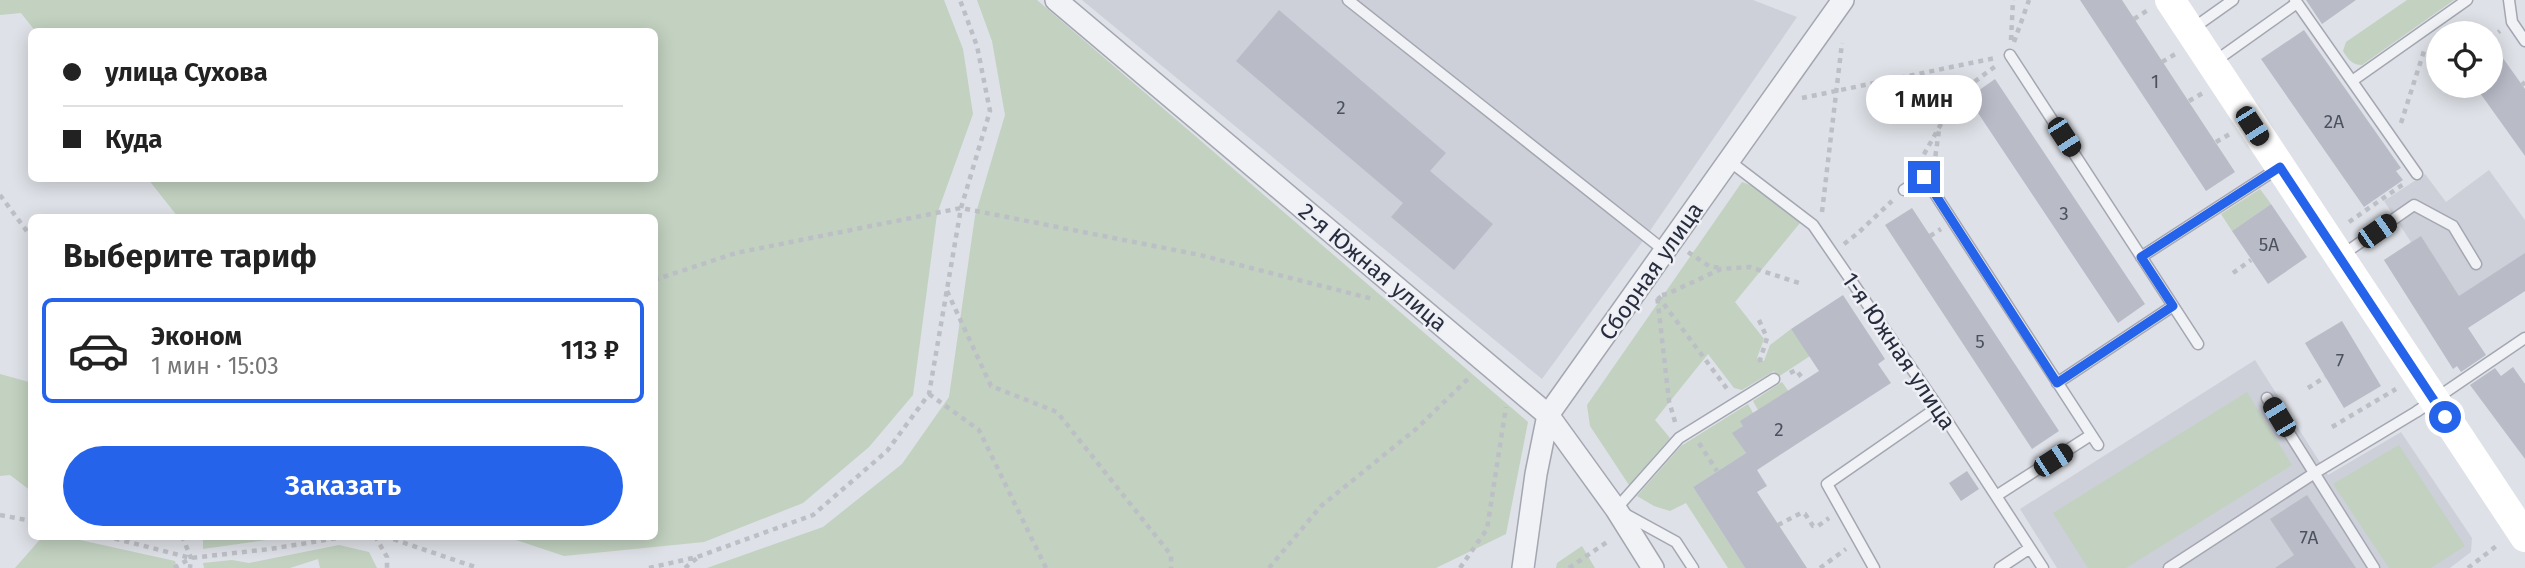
<!DOCTYPE html>
<html lang="ru">
<head>
<meta charset="utf-8">
<style>
	:root { --surface:#fff; --page:#f2f2f2; --text:#222; --muted:#767676; --line:#e0e0e0; --accent:#2563eb }
	body { margin:0; font-family:"Fira Sans",sans-serif; background:var(--page); color:var(--text); height:100vh; display:flex; flex-direction:column; font-size:26px; white-space:nowrap }
	* { box-sizing:border-box; margin:0 }
	p { font-size:23px; color:var(--muted) }
	.icon { flex:none; width:38px; height:38px; fill:none; stroke:currentColor; stroke-width:2; stroke-linecap:round; stroke-linejoin:round }
	.map { position:relative; flex:1; overflow:hidden }
	.details { position:absolute; left:28px; top:214px; width:630px; height:326px; display:flex; flex-direction:column; background:var(--surface); border-radius:10px; box-shadow:0 4px 18px #0003 }
	.details>* { flex:none }
	.top-card { position:absolute; left:28px; top:28px; width:630px; height:154px; border-radius:10px; box-shadow:0 4px 18px #0003; display:grid; align-content:center; height:154px; padding:0 35px; background:var(--surface) }
	.buttons { position:absolute; left:2426px; top:21px; display:grid; gap:14px }
	.buttons a { display:grid; place-items:center; width:77px; height:77px; border-radius:50%; background:var(--surface); box-shadow:0 4px 18px #0003; font-size:35px }
	.end { position:absolute; width:32px; height:32px; margin:-16px; border:9px solid #2563eb; background:#fff; box-shadow:0 0 0 4px #fff }
	.from { border-radius:50% }
	.bubble { position:absolute; height:49px; border-radius:24px; background:var(--surface); box-shadow:0 4px 18px #0003; font-size:23px; font-weight:600; line-height:49px; text-align:center }
	.car { position:absolute; width:21px; height:42px; margin:-21px -10px; border-radius:9px; box-shadow:0 0 5px 2px #0007; background:linear-gradient(#222 24%,#8ab4d8 0 40%,#222 0 76%,#8ab4d8 0 86%,#222 0) }
	.top-card b { display:flex; align-items:center; gap:24px; height:66px; font-size:26px }
	.top-card b+b { border-top:2px solid var(--line) }
	.top-card i { width:18px; height:18px; background:var(--text) }
	ul { padding:0; list-style:none }
	li { display:flex; align-items:center; gap:21px; height:105px; margin:0 14px 10px; padding:0 21px; border:4px solid transparent; border-radius:10px }
	li div { flex:1 }
	li b { display:block; font-size:26px }
	li em { font-style:normal; font-weight:600 }
	li.selected { border-color:var(--accent) }
	li>.icon { width:63px; height:63px; stroke-width:1.5 }
	h2 { padding:0 35px; font-size:32px; line-height:84px }
	.primary-button { display:flex; gap:14px; margin-top:auto; padding:14px 35px }
	.primary-button a { flex:1; height:80px; border-radius:42px; background:var(--accent); color:#fff; font-size:28px; font-weight:600; line-height:80px; text-align:center }
	.map>svg:first-child { display:block }
	.built { fill:#cdd0d9 }
	.green { fill:#c2d1c0 }
	.building { fill:#b9bcc7 }
	.lines { fill:none; stroke-linecap:round; stroke-linejoin:round }
	.lane-casing { stroke:#a4a7b1; stroke-width:13 }
	.street-casing { stroke:#a4a7b1; stroke-width:24 }
	.path { stroke:#bdbfc6; stroke-width:4.5; stroke-dasharray:5 5; stroke-linecap:butt }
	.lane { stroke:#f1f2f6; stroke-width:10 }
	.street { stroke:#f1f2f6; stroke-width:21 }
	.secondary { stroke:#fff; stroke-width:30 }
	.route { stroke:#2563eb; stroke-width:9 }
	.labels { text-anchor:middle; stroke-width:5; stroke-linejoin:round; paint-order:stroke }
	.number-label { font-size:19px; fill:#4c5160 }
	.street-label { font-size:23px; fill:#282d3e; stroke:#eef0f5 }
</style>
</head>
<body>
<div class="map">
<svg width="2525" height="568" viewBox="0 0 2525 568">
	<rect width="100%" height="100%" fill="#dee1e7"/>
	<path class="built" d="M 1082,0 L 1753,0 L 1797,17 L 1645,238 L 1542,379 Z
		M 2489,170 L 2525,220 L 2525,291 L 2439,346 L 2384,260 L 2411,242 L 2384,201 L 2425,174 L 2446,202 Z
		M 2255,360 L 2328,475 L 2401,432 L 2472,538 L 2471,552 L 2450,568 L 2057,568 L 2020,509 Z"/>
	<path class="green" d="M 0,0 L 944,0 L 963,49 L 973,114 L 937,214 L 913,395 L 869,447 L 803,503 L 704,542 L 564,556 L 504,536 L 654,536 L 654,217 L 178,217 L 148,179 L 654,178 L 654,32 L 36,32 L 21,13 L 0,15 Z
		M 977,0 L 1037,0 L 1528,422 L 1506,534 L 1436,568 L 707,568 L 823,527 L 902,464 L 949,397 L 975,216 L 1005,115 L 992,41 Z
		M 2407,0 L 2454,0 L 2362,65 C 2352,65 2348,59 2343,51 L 2346,42 Z
		M 1742,182 L 1753,186 L 1800,223 L 1735,302 L 1764,339 L 1757,358 L 1764,361 L 1770,345 L 1791,329 L 1810,356 L 1778,377 L 1774,371 L 1742,390 L 1734,388 L 1708,354 L 1655,420 L 1670,438 L 1629,485 L 1590,426 L 1587,405 Z
		M 2260,189 L 2271,204 L 2232,231 L 2221,214 Z
		M 0,374 L 29,382 L 31,381 L 31,491 L 10,475 L 0,476 Z
		M 1782,382 L 1791,395 L 1775,405 L 1772,401 L 1758,410 L 1753,401 Z
		M 2247,392 L 2292,465 L 2126,568 L 2088,568 L 2053,513 Z
		M 1748,404 L 1753,413 L 1743,426 L 1733,433 L 1746,453 L 1693,487 L 1745,568 L 1728,568 L 1686,503 L 1670,511 L 1654,506 L 1637,496 L 1681,446 Z
		M 2399,445 L 2465,546 L 2431,568 L 2389,568 L 2333,484 Z
		M 43,536 L 62,536 L 175,561 L 177,568 L 15,568 Z
		M 203,536 L 294,536 L 203,549 Z
		M 339,545 L 369,552 L 377,568 L 320,568 L 318,559 L 290,568 L 204,568 L 203,563 L 232,560 L 249,563 Z
		M 1582,546 L 1595,568 L 1556,568 L 1557,563 Z"/>
	<path class="building" d="M 2080,0 L 2122,0 L 2235,172 L 2206,191 Z
		M 2306,0 L 2356,0 L 2322,24 Z
		M 1279,10 L 1446,153 L 1430,171 L 1493,224 L 1454,270 L 1391,217 L 1403,203 L 1236,61 Z
		M 2304,30 L 2401,168 L 2396,171 L 2403,180 L 2364,207 L 2261,59 Z
		M 2490,40 L 2525,89 L 2525,156 L 2475,86 L 2490,86 Z
		M 1995,79 L 2145,304 L 2118,323 L 1968,98 Z
		M 2271,204 L 2307,257 L 2268,284 L 2232,231 Z
		M 1912,208 L 2059,431 L 2032,449 L 1885,225 Z
		M 2421,236 L 2459,296 L 2525,253 L 2525,291 L 2468,328 L 2486,355 L 2461,372 L 2457,366 L 2453,369 L 2384,260 Z
		M 1843,295 L 1885,359 L 1878,364 L 1891,383 L 1757,470 L 1767,486 L 1757,492 L 1807,568 L 1745,568 L 1693,487 L 1746,453 L 1732,433 L 1743,426 L 1740,421 L 1819,371 L 1791,329 Z
		M 2342,321 L 2381,386 L 2344,408 L 2305,343 Z
		M 2513,367 L 2525,384 L 2525,459 L 2470,385 L 2495,368 L 2501,376 Z
		M 1967,471 L 1979,489 L 1961,501 L 1949,483 Z
		M 2307,495 L 2356,568 L 2275,568 L 2294,555 L 2270,519 Z"/>
	<g class="lines">
		<g class="lane-casing">
			<path id="lane" d="M 1348,0 L 1665,251
				M 2295,0 L 2417,174
				M 2509,0 L 2512,22 L 2525,41
				M 2192,29 L 2233,0
				M 2010,55 L 2198,344
				M 2214,62 L 2297,3
				M 2352,81 L 2467,0
				M 1728,160 L 1813,225 L 1938,407 L 2043,568
				M 1904,190 L 1924,177 L 2098,445
				M 2342,255 L 2414,205 L 2453,226 L 2476,264
				M 2141,257 L 2280,167
				M 2057,383 L 2173,306
				M 2267,398 L 2374,568
				M 1996,496 L 2091,435
				M 1693,568 L 1676,542 L 1616,509 L 1679,438 L 1774,379
				M 1874,568 L 1827,484 L 1938,407
				M 2000,568 L 2030,548
				M 2169,568 L 2313,474 L 2416,412 L 2525,338"/>
		</g>
		<g class="street-casing">
			<path id="street" d="M 1056,0 L 1548,415 L 1616,509 L 1653,568
				M 1523,568 L 1536,474 L 1548,415 L 1843,0"/>
		</g>
		<path class="path" d="M 2134,19 L 2148,10
			M 2490,38 L 2500,31
			M 2011,40 L 2013,0
			M 2014,42 L 2029,0
			M 2162,62 L 2177,53
			M 2522,85 L 2525,82
			M 1802,98 L 1995,58
			M 2189,101 L 2203,93
			M 2401,123 L 2424,51
			M 2216,142 L 2230,134
			M 1919,163 L 1958,94 L 1997,65
			M 1934,166 L 1939,130
			M 0,195 L 32,238
			M 1822,212 L 1842,43
			M 2349,222 L 2405,183
			M 1930,236 L 1941,229
			M 1844,244 L 1858,233 L 1892,201
			M 1688,252 L 1709,266 L 1720,268
			M 2233,273 L 2251,260
			M 654,280 L 736,253 L 961,208 L 1200,255 L 1373,299
			M 947,291 L 991,386 L 1057,412 L 1171,555 L 1171,568
			M 1662,295 L 1667,294 L 1721,269 L 1750,267 L 1799,283
			M 1759,320 L 1767,338 L 1760,360 L 1761,367
			M 1790,373 L 1796,370 L 1804,380
			M 2308,388 L 2325,377
			M 929,394 L 979,430 L 1046,568
			M 1675,422 L 1669,401 L 1657,295 L 1728,390
			M 2332,427 L 2396,389
			M 1699,443 L 1717,471
			M 0,515 L 32,521
			M 1778,525 L 1801,513 L 1805,514 L 1813,526 L 1818,526 L 1829,518
			M 105,536 L 191,558 L 270,549 L 350,536
			M 182,536 L 191,558 L 190,568
			M 375,536 L 387,557 L 387,568
			M 384,536 L 478,568
			M 174,568 L 191,558
			M 649,568 L 697,557 L 813,515 L 887,451 L 929,394 L 961,208 L 990,111 L 977,46 L 960,0
			M 685,568 L 697,558
			M 1269,568 L 1321,506 L 1416,429 L 1470,377
			M 1460,568 L 1487,529 L 1506,407
			M 1569,568 L 1610,540
			M 1820,568 L 1846,549
			M 2468,568 L 2499,544"/>
		<use href="#lane" class="lane"/>
		<use href="#street" class="street"/>
		<path class="secondary" d="M 2170,0 L 2525,537"/>
	</g>
	<g class="lines">
		<path class="route" d="M 1924,177 L 2057,383 L 2173,306 L 2141,257 L 2280,167 L 2445,417"/>
	</g>
	<g class="labels">
		<g class="number-label">
			<text x="2155" y="88">1</text>
			<text x="1341" y="114">2</text>
			<text x="2334" y="128">2А</text>
			<text x="2064" y="220">3</text>
			<text x="2269" y="251">5А</text>
			<text x="1980" y="348">5</text>
			<text x="2340" y="367">7</text>
			<text x="1779" y="436">2</text>
			<text x="2309" y="544">7А</text>
		</g>
		<g class="street-label">
			<text transform="translate(1373 267) rotate(40)" y="8">2-я Южная улица</text>
			<text transform="translate(1651 271) rotate(-55)" y="8">Сборная улица</text>
			<text transform="translate(1899 351) rotate(56)" y="8">1-я Южная улица</text>
		</g>
	</g>
</svg>
<div class="buttons">
<a><svg class="icon" aria-label="locate" viewBox="0 0 24 24"><circle cx="12" cy="12" r="6"/><path d="M12 2v4M12 18v4M2 12h4M18 12h4"/></svg></a>
</div>
<i class="end from" style="left:2445px;top:417px"></i>
<i class="end" style="left:1924px;top:177px"></i>
<div class="bubble" style="left:1866px;top:75px;width:116px">1 мин</div>
<i class="car" style="left:2252px;top:126px;rotate:147deg"></i>
<i class="car" style="left:2064px;top:137px;rotate:147deg"></i>
<i class="car" style="left:2377px;top:231px;rotate:55deg"></i>
<i class="car" style="left:2279px;top:417px;rotate:329deg"></i>
<i class="car" style="left:2053px;top:460px;rotate:57deg"></i>
<div class="top-card">
<b><i class="from"></i>улица Сухова</b>
<b><i></i>Куда</b>
</div>
<section class="details">
<h2>Выберите тариф</h2>
<ul>
<li class="selected"><svg class="icon" aria-label="car" viewBox="0 0 24 24"><path d="M5 17H2v-5l4-1 3-4h7l3 4 3 1v5h-3M9 17h6M6 11h13"/><circle cx="7" cy="17" r="2"/><circle cx="17" cy="17" r="2"/></svg><div><b>Эконом</b><p>1 мин · 15:03</p></div><em>113 ₽</em></li>
</ul>
<div class="primary-button"><a>Заказать</a></div>
</section>
</div>
</body>
</html>
